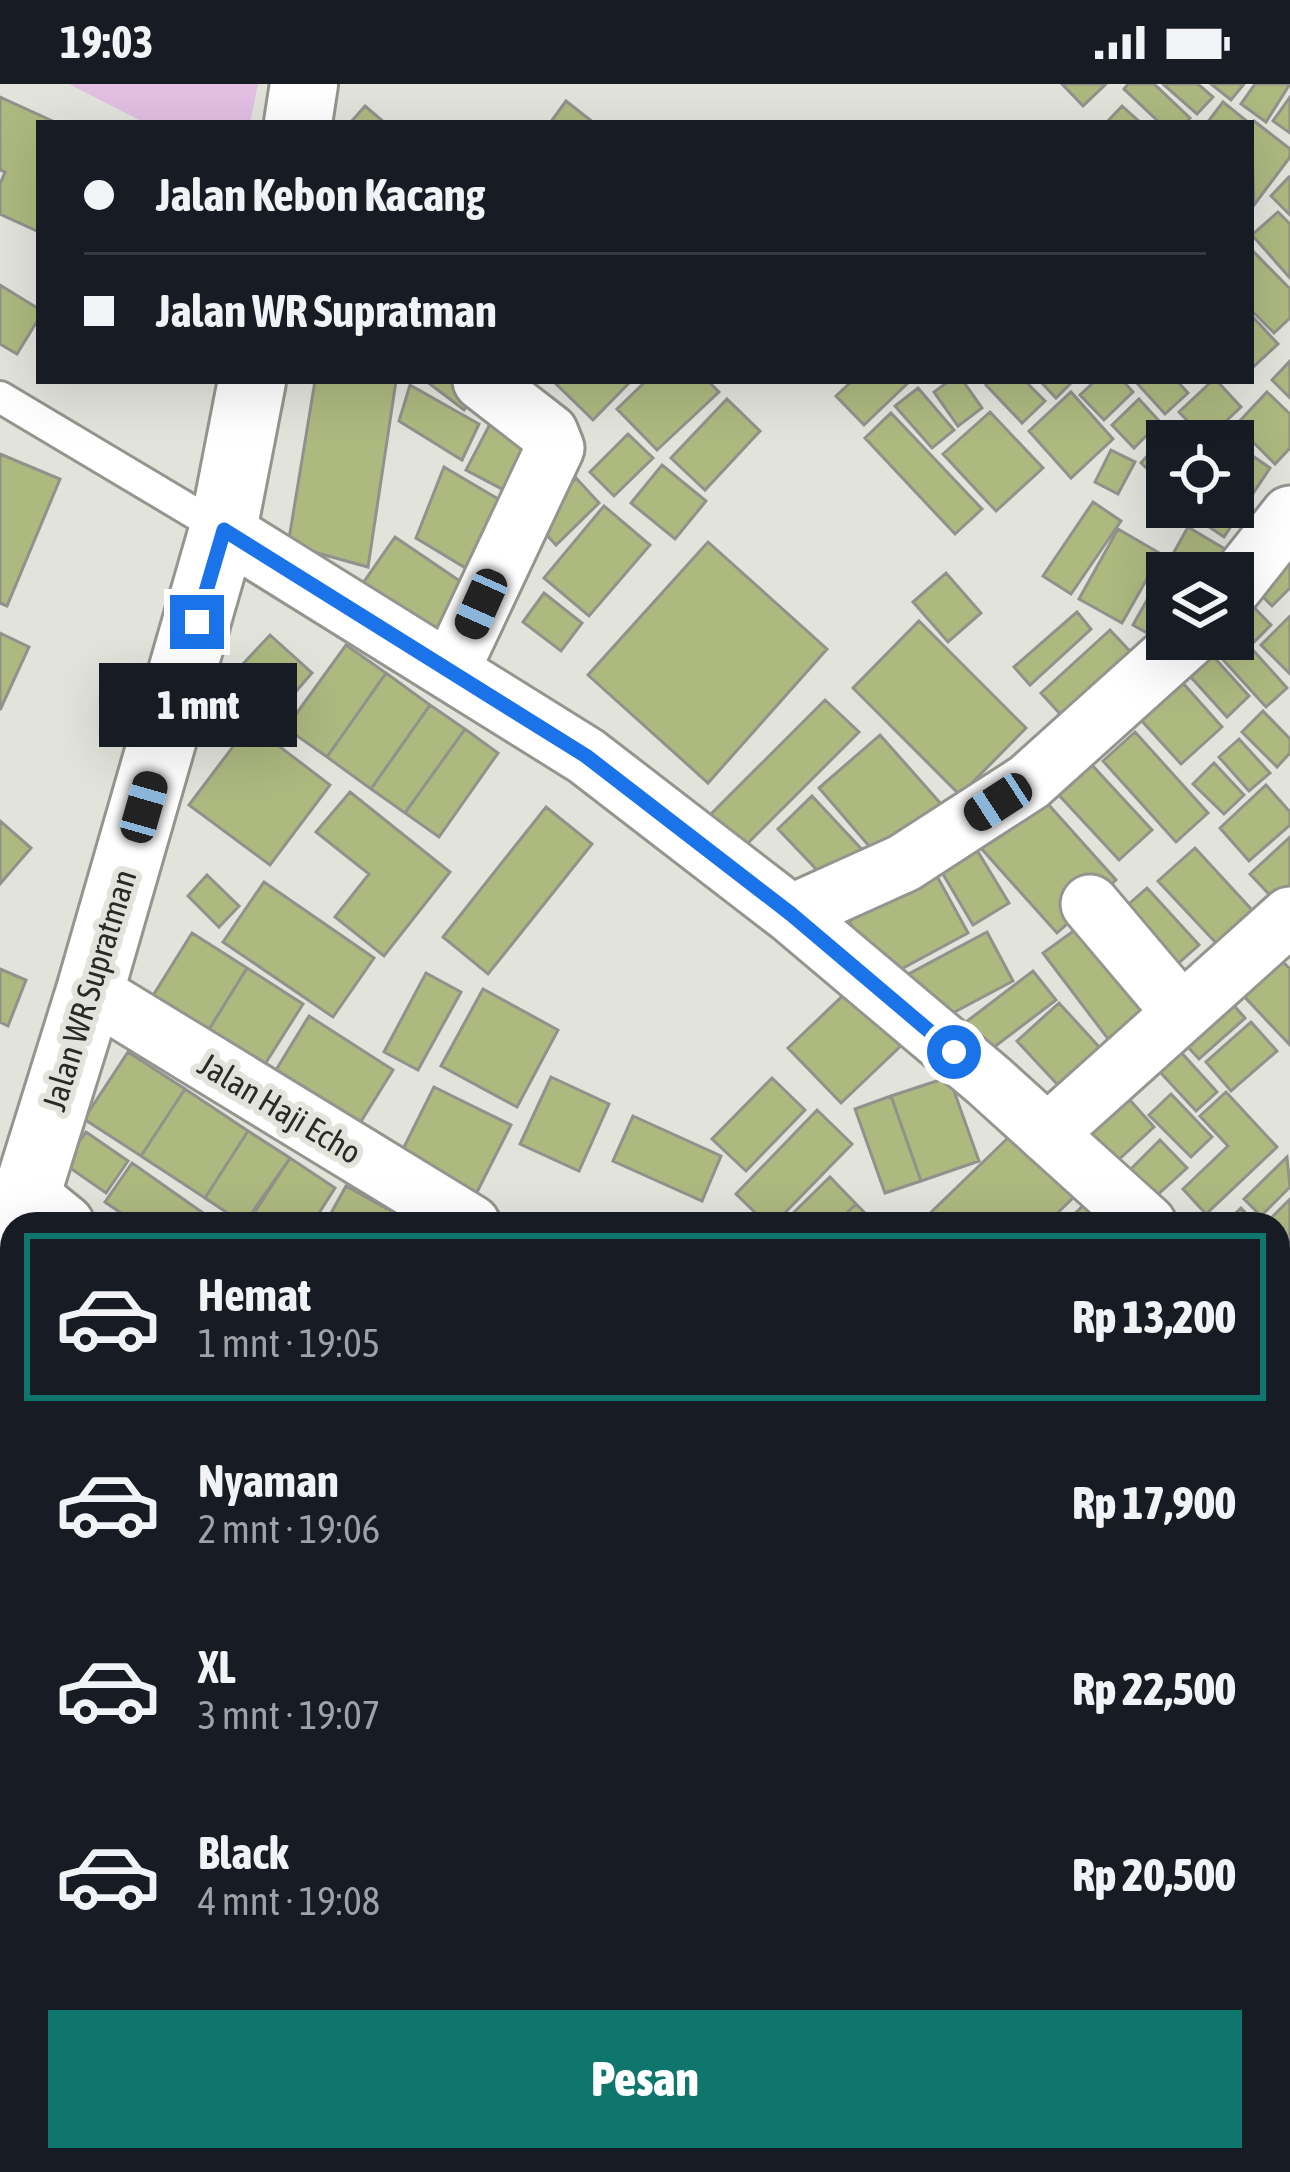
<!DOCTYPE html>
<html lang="id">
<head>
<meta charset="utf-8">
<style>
	:root { --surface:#171b24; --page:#20242c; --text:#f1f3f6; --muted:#9ea1a6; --line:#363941; --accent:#0f766e }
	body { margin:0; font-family:"Asap Condensed",sans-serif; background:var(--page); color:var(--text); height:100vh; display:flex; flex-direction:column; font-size:45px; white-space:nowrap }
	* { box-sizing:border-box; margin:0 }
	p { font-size:39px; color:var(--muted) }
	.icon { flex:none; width:66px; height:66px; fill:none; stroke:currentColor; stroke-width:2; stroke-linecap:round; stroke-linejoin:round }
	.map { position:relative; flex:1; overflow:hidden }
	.panel { position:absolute; left:0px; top:1128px; width:1290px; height:960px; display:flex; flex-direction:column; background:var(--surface); border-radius:36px 36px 0 0; box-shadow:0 12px 48px #0002 }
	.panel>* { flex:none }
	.hud { position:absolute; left:36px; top:36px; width:1218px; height:264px; border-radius:0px; box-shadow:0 12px 48px #0002; display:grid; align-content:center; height:264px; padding:0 48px; background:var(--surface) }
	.buttons { position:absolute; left:1146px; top:336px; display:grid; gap:24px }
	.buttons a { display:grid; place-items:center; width:108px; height:108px; border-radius:0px; background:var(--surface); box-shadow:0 12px 48px #0002; font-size:60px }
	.end { position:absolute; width:54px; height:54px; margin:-27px; border:15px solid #1a73e8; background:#fff; box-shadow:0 0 0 6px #fff }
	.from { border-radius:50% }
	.bubble { position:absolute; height:84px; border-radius:0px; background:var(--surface); box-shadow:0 12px 48px #0002; font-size:39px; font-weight:800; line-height:84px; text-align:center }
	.car { position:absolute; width:36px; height:72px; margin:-36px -18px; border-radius:15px; box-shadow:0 0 9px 3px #0007; background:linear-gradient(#222 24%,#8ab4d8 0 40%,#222 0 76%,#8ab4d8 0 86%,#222 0) }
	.hud b { display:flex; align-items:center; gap:42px; height:114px; font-size:45px }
	.hud b+b { border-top:3px solid var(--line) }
	.hud i { width:30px; height:30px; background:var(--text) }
	ul { padding:21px 0 0; list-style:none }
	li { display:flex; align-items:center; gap:36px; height:168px; margin:0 24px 18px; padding:0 24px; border:6px solid transparent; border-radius:0px }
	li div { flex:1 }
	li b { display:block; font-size:45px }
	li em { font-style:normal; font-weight:800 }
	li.current { border-color:var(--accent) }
	li>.icon { width:108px; height:108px; stroke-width:1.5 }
	.cta { display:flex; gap:24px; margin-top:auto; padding:24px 48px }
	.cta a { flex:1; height:138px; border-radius:0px; background:var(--accent); color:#fff; font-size:48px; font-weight:800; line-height:138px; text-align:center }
	.status { display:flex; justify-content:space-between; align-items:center; height:84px; padding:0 60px; background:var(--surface); direction:ltr }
	.status svg { height:33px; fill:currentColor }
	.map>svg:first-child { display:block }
	.green { fill:#e2bfe3 }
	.building { fill:#aeb980; stroke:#90928b; stroke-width:3 }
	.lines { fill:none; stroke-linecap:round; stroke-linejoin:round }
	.lane-casing { stroke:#94958e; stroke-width:36 }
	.street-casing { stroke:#94958e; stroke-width:63 }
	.secondary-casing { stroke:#94958e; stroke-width:72 }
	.lane { stroke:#fff; stroke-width:30 }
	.street { stroke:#fff; stroke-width:57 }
	.secondary { stroke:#fff; stroke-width:66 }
	.route { stroke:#1a73e8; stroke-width:15 }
	.labels { text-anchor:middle; stroke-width:12; stroke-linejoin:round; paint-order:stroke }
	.street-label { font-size:33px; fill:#2a2b28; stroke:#e2e4dc }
</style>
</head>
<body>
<div class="status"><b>19:03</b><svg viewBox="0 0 49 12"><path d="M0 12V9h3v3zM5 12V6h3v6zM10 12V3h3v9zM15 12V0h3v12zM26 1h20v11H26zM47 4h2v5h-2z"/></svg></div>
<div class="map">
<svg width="1290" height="2088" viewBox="0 0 1290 2088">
	<rect width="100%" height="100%" fill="#e2e4dc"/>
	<path class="green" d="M 69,0 L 258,0 L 250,39 L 145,39 Z"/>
	<path class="building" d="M 1062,0 L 1106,0 L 1083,22 Z
		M 1128,0 L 1154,0 L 1190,34 L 1185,39 L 1160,39 L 1124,5 Z
		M 1163,0 L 1198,0 L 1213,13 L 1197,30 Z
		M 1211,0 L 1244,0 L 1231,16 Z
		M 1255,0 L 1290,0 L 1266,38 L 1241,20 Z
		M 0,13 L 57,39 L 39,39 L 39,148 L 0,130 L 0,100 L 5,88 L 0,86 Z
		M 1290,13 L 1290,49 L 1273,37 Z
		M 566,17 L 594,39 L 550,39 Z
		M 1223,18 L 1248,38 L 1247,39 L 1207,39 Z
		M 365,22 L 385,39 L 350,39 Z
		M 1122,22 L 1141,39 L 1106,39 Z
		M 1254,37 L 1290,65 L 1290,73 L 1254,121 L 1251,41 Z
		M 1289,93 L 1290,94 L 1290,131 L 1271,112 Z
		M 1278,128 L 1290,140 L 1290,194 L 1252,151 Z
		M 1251,165 L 1290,205 L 1290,234 L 1274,249 L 1251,226 Z
		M 0,201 L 39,225 L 39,234 L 17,270 L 0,260 Z
		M 1251,231 L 1278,260 L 1251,285 Z
		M 1290,277 L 1290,314 L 1272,296 Z
		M 315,297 L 396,297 L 368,483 L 288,461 Z
		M 426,297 L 478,297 L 483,301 L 464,326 Z
		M 553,297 L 631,297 L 593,336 Z
		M 646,297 L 708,297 L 719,308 L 657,366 L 617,325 Z
		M 852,297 L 910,297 L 864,341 L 836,312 Z
		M 949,297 L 963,297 L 982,324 L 958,342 L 934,308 Z
		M 990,297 L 1025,297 L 1045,317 L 1022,339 L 986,301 Z
		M 1040,297 L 1073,297 L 1056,314 Z
		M 1095,297 L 1123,297 L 1133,308 L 1104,336 L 1080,311 Z
		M 1135,297 L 1177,297 L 1188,309 L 1165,330 Z
		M 1212,297 L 1217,297 L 1241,323 L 1206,356 L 1179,328 Z
		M 410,301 L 479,340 L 462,376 L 399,337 Z
		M 918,304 L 954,346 L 932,364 L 895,322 Z
		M 1071,308 L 1113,355 L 1071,394 L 1029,347 Z
		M 1267,308 L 1290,330 L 1290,364 L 1275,380 L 1236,341 Z
		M 727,315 L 760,347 L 705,406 L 671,374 Z
		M 1139,315 L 1160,338 L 1134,364 L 1112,341 Z
		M 990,328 L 1043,384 L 996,427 L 943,370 Z
		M 891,329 L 982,425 L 955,450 L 865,354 Z
		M 490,340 L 544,368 L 519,414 L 466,386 Z
		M 1175,341 L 1193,357 L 1167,357 L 1167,403 L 1141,379 Z
		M 628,350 L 653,374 L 614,412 L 590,388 Z
		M 1234,359 L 1270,384 L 1224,453 L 1187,428 L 1190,423 L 1233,423 Z
		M 1111,366 L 1135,378 L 1118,410 L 1095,398 Z
		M 0,370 L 60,395 L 7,522 L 0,519 Z
		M 662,381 L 706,417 L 675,455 L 631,419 Z
		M 444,383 L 515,425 L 487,497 L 416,454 Z
		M 576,394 L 599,419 L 556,461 L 533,436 Z
		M 1093,418 L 1121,437 L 1071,510 L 1043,492 Z
		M 604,422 L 650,461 L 589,532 L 544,494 Z
		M 1188,443 L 1225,465 L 1211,489 L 1167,489 L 1170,562 L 1133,541 Z
		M 1118,445 L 1161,470 L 1122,539 L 1079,515 Z
		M 395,453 L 467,502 L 423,565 L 352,515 Z
		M 708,458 L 827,565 L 708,699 L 588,591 Z
		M 1290,458 L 1290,504 L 1272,522 L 1249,499 Z
		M 946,489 L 981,529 L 948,558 L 913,518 Z
		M 544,509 L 582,539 L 561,567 L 523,538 Z
		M 1243,512 L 1271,541 L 1254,558 L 1233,536 L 1233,522 Z
		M 1077,528 L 1091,545 L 1030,601 L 1014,583 Z
		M 1290,532 L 1290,590 L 1261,561 Z
		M 919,537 L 1026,644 L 960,711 L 853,604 Z
		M 1233,544 L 1287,604 L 1266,623 L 1205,556 L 1233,555 Z
		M 1110,546 L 1141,579 L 1071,642 L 1041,609 Z
		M 0,549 L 29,563 L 0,626 Z
		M 270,551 L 312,589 L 273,634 L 229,595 Z
		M 346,561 L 386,589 L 327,673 L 286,644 Z
		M 1211,570 L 1249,612 L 1227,633 L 1188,590 Z
		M 386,589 L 430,621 L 371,705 L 327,673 Z
		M 1182,598 L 1222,643 L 1181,680 L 1141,636 Z
		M 825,616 L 859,648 L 736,771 L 702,739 Z
		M 430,621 L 465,645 L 405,729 L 371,705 Z
		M 1263,627 L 1290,655 L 1290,669 L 1277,683 L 1242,648 Z
		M 250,640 L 330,701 L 270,781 L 189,721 Z
		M 465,645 L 498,669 L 439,753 L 405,729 Z
		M 1135,648 L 1208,729 L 1176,758 L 1103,677 Z
		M 880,651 L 950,730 L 888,784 L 819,704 Z
		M 1239,655 L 1270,689 L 1249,707 L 1219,673 Z
		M 1090,679 L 1152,746 L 1119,776 L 1057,709 Z
		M 1214,679 L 1244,711 L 1224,730 L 1193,700 Z
		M 1266,701 L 1290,728 L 1290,741 L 1249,777 L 1220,744 Z
		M 350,708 L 450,788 L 384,872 L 335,833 L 369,790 L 316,748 Z
		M 1039,710 L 1116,796 L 1057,849 L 980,763 Z
		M 812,712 L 868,772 L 834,804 L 778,745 Z
		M 546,723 L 592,760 L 488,890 L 443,853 Z
		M 0,737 L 31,764 L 0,800 Z
		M 1290,753 L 1290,816 L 1282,824 L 1250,790 Z
		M 972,758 L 1009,819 L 973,841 L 937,780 Z
		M 1195,764 L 1252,826 L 1216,859 L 1158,797 Z
		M 927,774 L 968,849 L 881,896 L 840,820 Z
		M 207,791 L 239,822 L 219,843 L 188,812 Z
		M 264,798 L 374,874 L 333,933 L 223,858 Z
		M 1147,804 L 1199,861 L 1163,893 L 1112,835 Z
		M 1086,838 L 1160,937 L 1118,968 L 1043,869 Z
		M 987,848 L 1013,897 L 930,941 L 905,892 Z
		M 192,849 L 247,884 L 200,960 L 144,926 Z
		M 1275,870 L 1290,885 L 1290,961 L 1237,905 Z
		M 247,884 L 303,920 L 255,996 L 200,960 Z
		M 0,885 L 26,896 L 8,942 L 0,938 Z
		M 1033,887 L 1056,916 L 985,970 L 962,941 Z
		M 426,889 L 461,908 L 418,986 L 384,968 Z
		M 853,902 L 905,958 L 841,1019 L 788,964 Z
		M 483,905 L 558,946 L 517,1023 L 441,982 Z
		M 1222,908 L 1245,934 L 1199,975 L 1175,949 Z
		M 1059,919 L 1111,976 L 1069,1013 L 1017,957 Z
		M 309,932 L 393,986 L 352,1052 L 268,999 Z
		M 1251,938 L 1277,967 L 1231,1007 L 1206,978 Z
		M 1169,955 L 1217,1008 L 1196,1027 L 1148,975 Z
		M 128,968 L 185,1005 L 141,1072 L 84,1035 Z
		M 551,993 L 609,1020 L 579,1087 L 520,1060 Z
		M 949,993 L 979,1077 L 921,1097 L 891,1012 Z
		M 772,994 L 805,1026 L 746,1087 L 712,1055 Z
		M 434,1003 L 511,1041 L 472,1118 L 396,1079 Z
		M 1119,1004 L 1154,1043 L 1113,1081 L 1077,1042 Z
		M 185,1005 L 248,1047 L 205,1114 L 141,1072 Z
		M 1226,1008 L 1277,1063 L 1206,1130 L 1183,1105 L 1228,1062 L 1200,1032 Z
		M 1171,1010 L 1212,1053 L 1191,1073 L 1149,1031 Z
		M 891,1012 L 921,1097 L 885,1109 L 855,1025 Z
		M 817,1026 L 852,1060 L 774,1140 L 767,1140 L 736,1110 Z
		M 633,1032 L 721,1072 L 702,1117 L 613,1077 Z
		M 248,1047 L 290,1074 L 244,1140 L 205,1114 Z
		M 86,1048 L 128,1077 L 106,1109 L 63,1079 Z
		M 1012,1050 L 1074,1113 L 1046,1140 L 927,1140 L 923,1136 Z
		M 1160,1056 L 1187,1084 L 1153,1115 L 1127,1089 Z
		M 1287,1073 L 1290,1103 L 1261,1132 L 1244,1115 Z
		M 290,1074 L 335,1104 L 312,1140 L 247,1140 Z
		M 132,1079 L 203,1129 L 196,1140 L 137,1140 L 105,1118 Z
		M 830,1093 L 856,1120 L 835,1140 L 782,1140 Z
		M 346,1102 L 400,1132 L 395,1140 L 325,1140 Z
		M 1290,1115 L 1290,1161 L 1278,1148 L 1278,1140 L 1268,1137 Z
		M 1089,1116 L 1111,1140 L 1064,1140 Z
		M 856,1120 L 876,1140 L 835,1140 Z
		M 1241,1124 L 1256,1140 L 1224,1140 Z
		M 1286,1172 L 1290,1176 L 1290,1208 L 1278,1219 L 1278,1180 Z
		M 1290,1208 L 1290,1244 L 1278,1232 L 1278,1219 Z
		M 12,1272 L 12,1306 L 0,1296 L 0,1286 Z
		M 1278,1287 L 1290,1299 L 1290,1338 L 1278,1350 Z
		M 1282,1357 L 1290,1365 L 1290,1479 L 1278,1467 L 1278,1361 Z
		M 0,1392 L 12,1402 L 10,1522 L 0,1514 Z
		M 1290,1499 L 1290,1539 L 1278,1528 L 1278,1510 Z
		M 1278,1528 L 1290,1539 L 1290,1605 L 1278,1617 Z
		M 1278,1643 L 1290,1654 L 1290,1684 L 1278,1698 Z
		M 1290,1855 L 1290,1954 L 1278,1968 L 1278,1869 Z
		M 233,2076 L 309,2076 L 328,2084 L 326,2088 L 227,2088 Z
		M 458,2076 L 474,2076 L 486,2088 L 445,2088 Z
		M 528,2076 L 668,2076 L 678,2086 L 541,2088 Z
		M 714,2076 L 773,2076 L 761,2088 L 726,2088 Z
		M 1070,2076 L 1164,2076 L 1153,2088 L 1083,2088 Z"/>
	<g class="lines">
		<g class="lane-casing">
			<path id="lane" d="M 0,313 L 223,446"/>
		</g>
		<g class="street-casing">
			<path id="street" d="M 223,446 L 586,672 L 791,830 L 989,997 L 1147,1140
				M 1233,503 L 1290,431
				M 450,587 L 555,364 L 549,349 L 482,297
				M 1090,820 L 1182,929
				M 791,830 L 904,779 L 1029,698 L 1188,555
				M 90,907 L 471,1140
				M 1047,1050 L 1290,832
				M 27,1109 L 65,1140
				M 1278,1261 L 1290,1273
				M 1278,2001 L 1290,2009
				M 1278,2075 L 1290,2058
				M 517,2076 L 521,2088"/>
		</g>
		<g class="secondary-casing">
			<path id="secondary" d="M 298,39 L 304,0
				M 0,1162 L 27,1109 L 90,907 L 223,446 L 252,297"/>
		</g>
		<use href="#lane" class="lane"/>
		<use href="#street" class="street"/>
		<use href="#secondary" class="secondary"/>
	</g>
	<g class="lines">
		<path class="route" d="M 197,538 L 224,446 L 586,672 L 791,830 L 954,968"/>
	</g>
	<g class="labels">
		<g class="street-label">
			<text transform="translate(89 906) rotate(-73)" y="12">Jalan WR Supratman</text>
			<text transform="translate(280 1024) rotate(31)" y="12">Jalan Haji Echo</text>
		</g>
	</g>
</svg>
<div class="buttons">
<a><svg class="icon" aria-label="locate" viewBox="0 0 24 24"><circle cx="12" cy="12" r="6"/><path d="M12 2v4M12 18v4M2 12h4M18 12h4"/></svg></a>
<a><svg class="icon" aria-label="layers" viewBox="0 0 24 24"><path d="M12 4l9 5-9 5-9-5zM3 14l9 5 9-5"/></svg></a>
</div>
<i class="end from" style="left:954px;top:968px"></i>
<i class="end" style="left:197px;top:538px"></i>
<div class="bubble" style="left:99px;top:579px;width:198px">1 mnt</div>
<i class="car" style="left:481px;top:520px;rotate:204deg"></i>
<i class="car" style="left:998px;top:718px;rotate:237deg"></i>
<i class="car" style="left:144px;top:723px;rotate:16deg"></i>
<div class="hud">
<b><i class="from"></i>Jalan Kebon Kacang</b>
<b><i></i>Jalan WR Supratman</b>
</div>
<section class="panel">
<ul>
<li class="current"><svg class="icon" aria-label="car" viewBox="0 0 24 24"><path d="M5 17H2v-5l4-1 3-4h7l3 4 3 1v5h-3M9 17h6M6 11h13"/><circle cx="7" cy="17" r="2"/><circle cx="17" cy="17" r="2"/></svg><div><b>Hemat</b><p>1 mnt · 19:05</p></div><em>Rp 13,200</em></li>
<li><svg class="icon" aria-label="car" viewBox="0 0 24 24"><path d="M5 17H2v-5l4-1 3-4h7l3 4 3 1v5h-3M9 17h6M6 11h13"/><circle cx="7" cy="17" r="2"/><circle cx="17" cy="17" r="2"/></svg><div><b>Nyaman</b><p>2 mnt · 19:06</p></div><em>Rp 17,900</em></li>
<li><svg class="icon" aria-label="car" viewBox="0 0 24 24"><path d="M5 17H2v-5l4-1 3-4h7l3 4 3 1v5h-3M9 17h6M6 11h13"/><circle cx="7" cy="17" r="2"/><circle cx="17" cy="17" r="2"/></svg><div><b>XL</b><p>3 mnt · 19:07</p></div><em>Rp 22,500</em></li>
<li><svg class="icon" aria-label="car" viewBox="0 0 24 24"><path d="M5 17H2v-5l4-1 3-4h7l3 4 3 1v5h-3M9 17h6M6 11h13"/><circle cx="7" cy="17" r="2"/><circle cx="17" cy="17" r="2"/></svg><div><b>Black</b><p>4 mnt · 19:08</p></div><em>Rp 20,500</em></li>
</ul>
<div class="cta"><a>Pesan</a></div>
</section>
</div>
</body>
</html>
